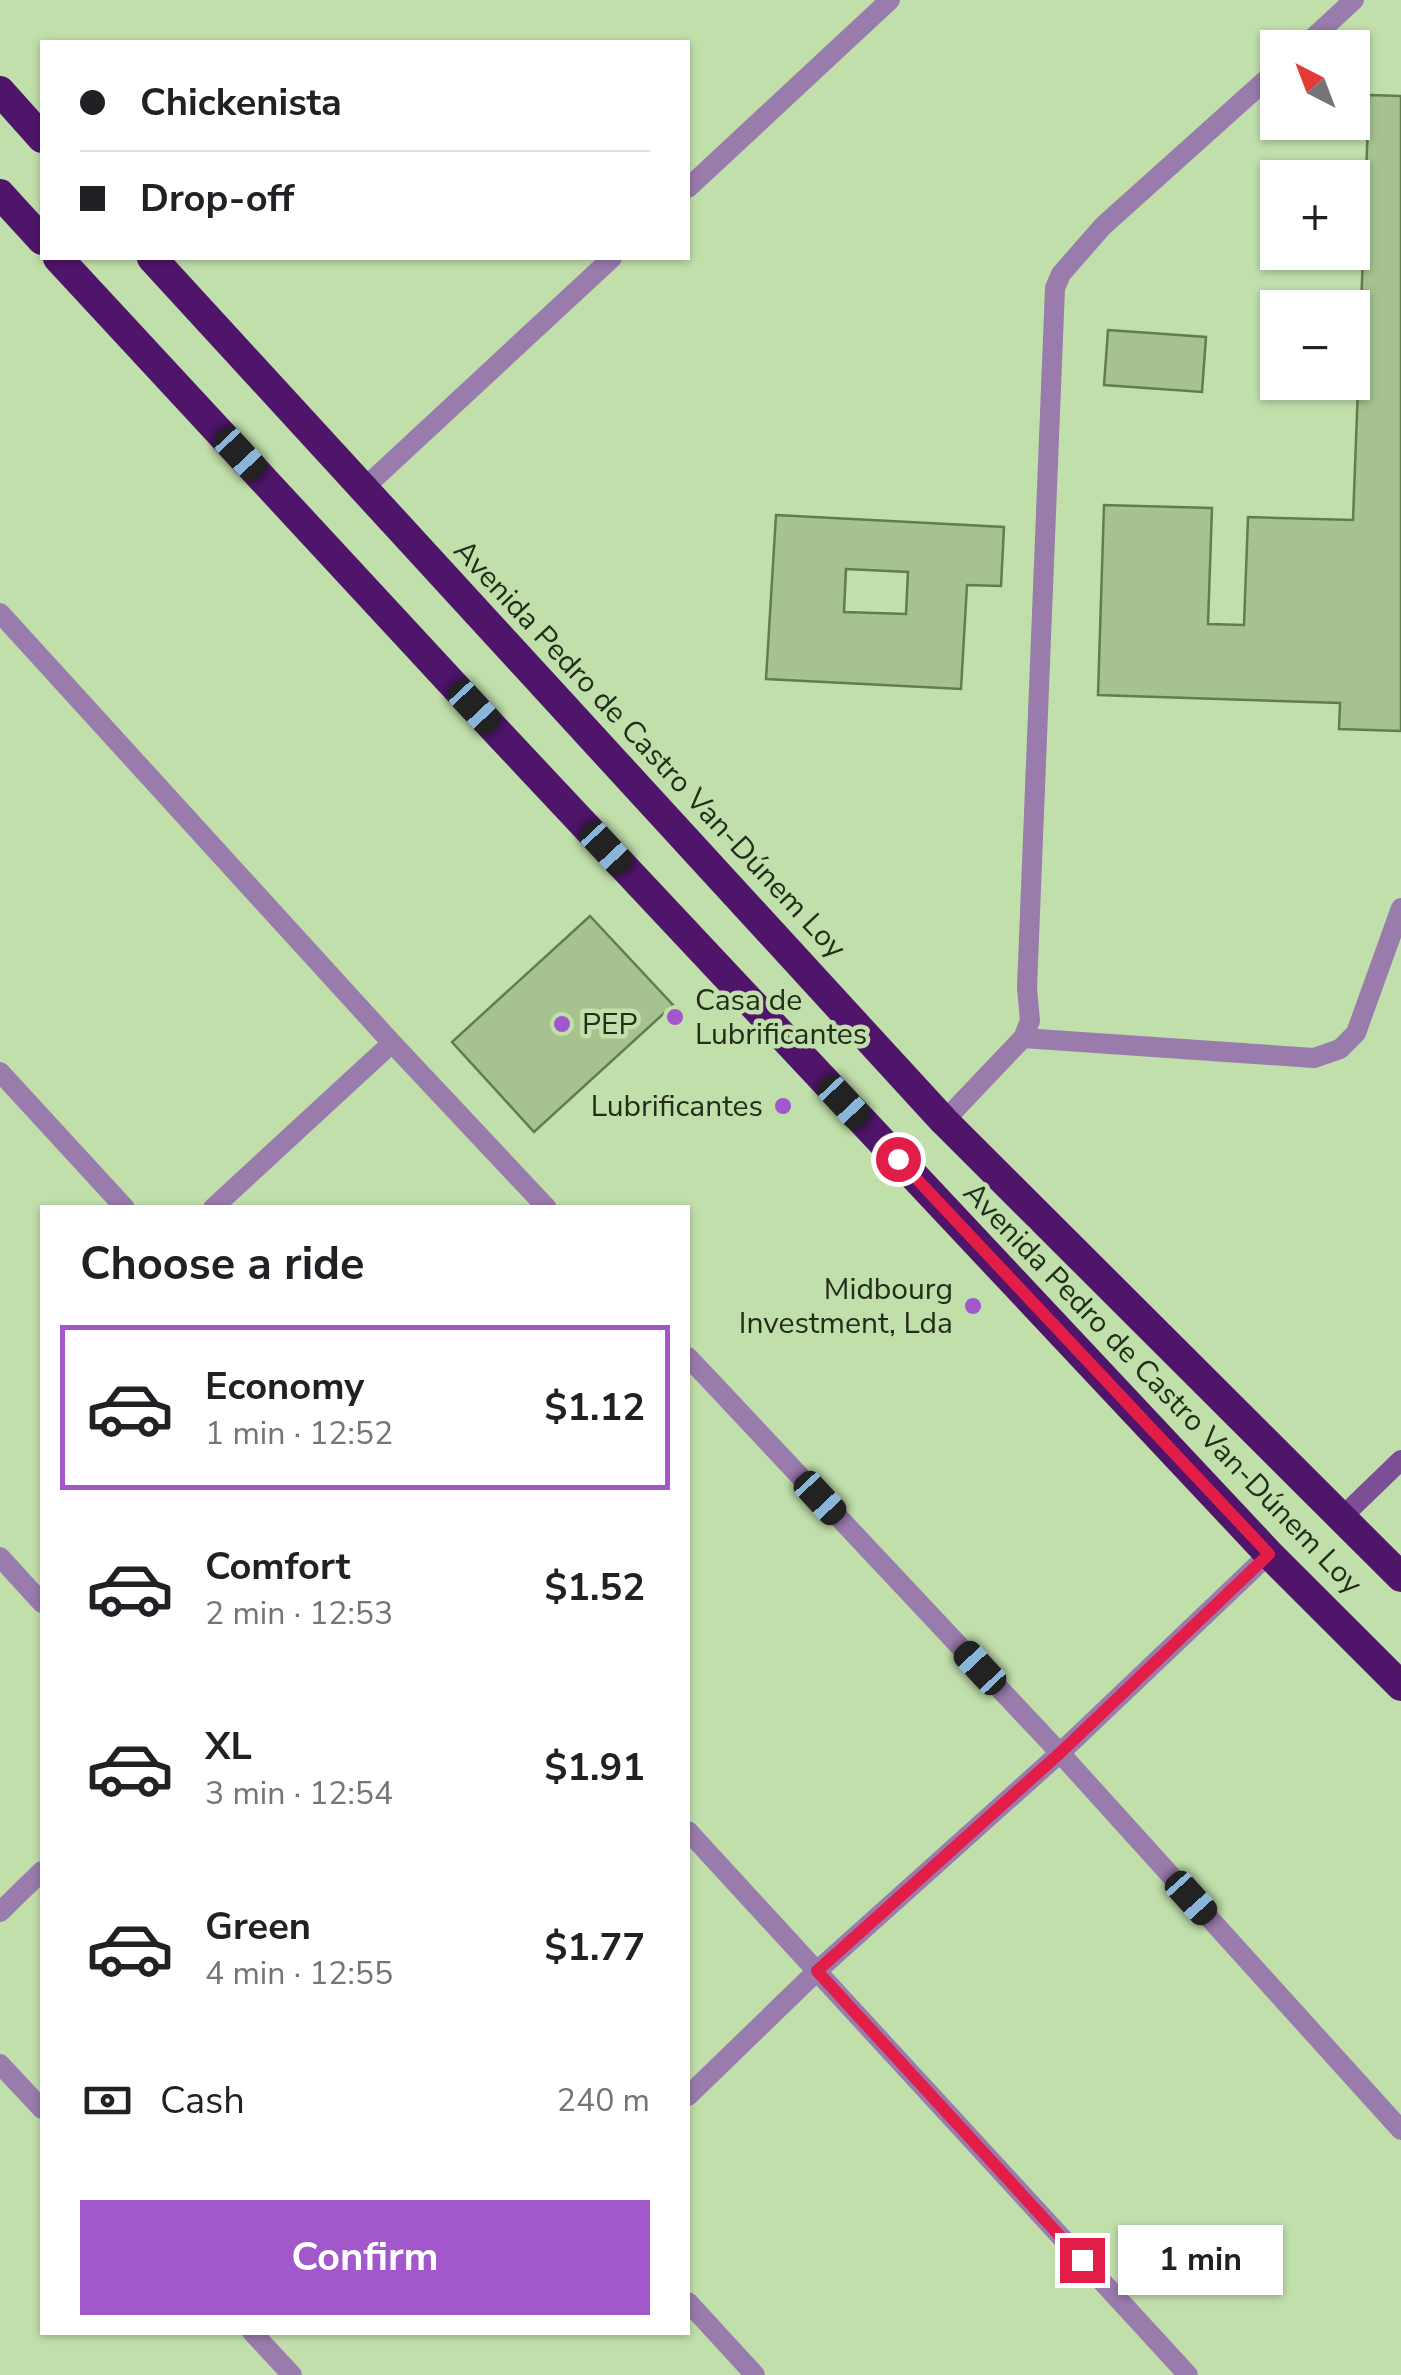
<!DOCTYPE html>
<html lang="en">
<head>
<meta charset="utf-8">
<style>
	:root { --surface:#fff; --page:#f6f6f6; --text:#202124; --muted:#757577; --line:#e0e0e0; --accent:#a258cb }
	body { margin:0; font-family:"Nunito Sans",sans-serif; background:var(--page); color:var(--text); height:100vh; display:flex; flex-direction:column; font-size:38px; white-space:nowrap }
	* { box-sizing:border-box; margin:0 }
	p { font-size:32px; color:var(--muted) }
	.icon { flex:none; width:55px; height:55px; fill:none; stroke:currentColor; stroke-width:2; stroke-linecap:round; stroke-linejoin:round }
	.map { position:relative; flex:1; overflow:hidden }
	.panel { position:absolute; left:40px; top:1205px; width:650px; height:1130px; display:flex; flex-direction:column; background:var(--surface); border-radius:0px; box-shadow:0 2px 8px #0004 }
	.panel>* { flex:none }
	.hud { position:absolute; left:40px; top:40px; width:650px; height:220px; border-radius:0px; box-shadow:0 2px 8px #0004; display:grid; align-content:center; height:220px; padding:0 40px; background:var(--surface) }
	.needle { width:65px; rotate:318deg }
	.controls { position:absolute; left:1260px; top:30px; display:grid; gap:20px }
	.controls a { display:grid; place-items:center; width:110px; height:110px; border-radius:0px; background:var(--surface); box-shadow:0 2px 8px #0004; font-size:50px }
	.end { position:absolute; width:45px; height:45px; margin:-22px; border:12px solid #e11d48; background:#fff; box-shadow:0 0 0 5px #fff }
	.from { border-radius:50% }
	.bubble { position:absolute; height:70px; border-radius:0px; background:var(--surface); box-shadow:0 2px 8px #0004; font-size:32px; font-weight:700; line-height:70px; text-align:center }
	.car { position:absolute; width:30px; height:60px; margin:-30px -15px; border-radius:12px; box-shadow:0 0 8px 2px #0007; background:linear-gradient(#222 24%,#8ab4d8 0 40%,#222 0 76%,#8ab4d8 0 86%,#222 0) }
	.hud b { display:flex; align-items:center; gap:35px; height:95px; font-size:38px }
	.hud b+b { border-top:2px solid var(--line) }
	.hud i { width:25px; height:25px; background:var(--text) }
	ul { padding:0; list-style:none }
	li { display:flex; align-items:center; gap:30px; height:165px; margin:0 20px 15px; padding:0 20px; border:5px solid transparent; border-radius:0px }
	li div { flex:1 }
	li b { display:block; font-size:38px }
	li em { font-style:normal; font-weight:700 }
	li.on { border-color:var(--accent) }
	li>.icon { width:90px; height:90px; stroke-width:1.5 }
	h2 { padding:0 40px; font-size:45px; line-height:120px }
	.pay { display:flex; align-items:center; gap:25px; height:110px; padding:0 40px; font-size:38px }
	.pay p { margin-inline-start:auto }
	.button { display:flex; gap:20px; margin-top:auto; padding:20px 40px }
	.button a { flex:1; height:115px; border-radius:0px; background:var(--accent); color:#fff; font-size:40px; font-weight:700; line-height:115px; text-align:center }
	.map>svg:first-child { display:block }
	.building { fill:#a5c28f; stroke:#627d4d; stroke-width:2.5; fill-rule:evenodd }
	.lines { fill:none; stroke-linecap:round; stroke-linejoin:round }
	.lane { stroke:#997bac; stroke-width:20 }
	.street { stroke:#997bac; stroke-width:20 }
	.secondary { stroke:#7c4e96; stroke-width:20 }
	.highway { stroke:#4f156a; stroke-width:30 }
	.route { stroke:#e11d48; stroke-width:12 }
	.poi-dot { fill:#a258cb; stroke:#c1dfab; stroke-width:4 }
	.labels { text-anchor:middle; stroke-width:9; stroke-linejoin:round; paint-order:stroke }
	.street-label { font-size:30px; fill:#232e1a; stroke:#c1dfab }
	.poi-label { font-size:30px; fill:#232e1a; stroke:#c1dfab; text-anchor:start }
</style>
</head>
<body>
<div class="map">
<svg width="1401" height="2375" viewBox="0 0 1401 2375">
	<rect width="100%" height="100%" fill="#c1dfab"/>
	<path class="building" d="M 1369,95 L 1401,96 L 1401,731 L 1339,729 L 1340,703 L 1098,695 L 1104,505 L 1212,508 L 1208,624 L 1244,625 L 1248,517 L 1353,520 Z
		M 1108,330 L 1206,337 L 1202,392 L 1104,385 Z
		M 776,515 L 1004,527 L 1001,586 L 967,585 L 961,689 L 766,679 ZM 846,569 L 908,572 L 906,614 L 844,612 Z
		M 590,916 L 673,1005 L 534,1132 L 452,1042 Z"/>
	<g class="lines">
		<path class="lane" d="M 1302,48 L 1354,0
			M 688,188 L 890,0
			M 363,489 L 612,258
			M 1023,1038 L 1314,1058 L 1340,1049 L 1356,1033 L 1401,908
			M 944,1121 L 1023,1038 L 1030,1021 L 1027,988 L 1055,288 L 1061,274 L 1103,226 L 1278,69"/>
		<path class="street" d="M 0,613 L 392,1043 L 547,1208
			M 0,1072 L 125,1208
			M 213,1208 L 392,1043
			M 688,1357 L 1060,1753 L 1401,2130
			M 0,1557 L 42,1603
			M 688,1831 L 1188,2375
			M 0,1912 L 42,1871
			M 0,2064 L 42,2109
			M 688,2096 L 817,1971 L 1060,1753 L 1269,1554
			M 688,2302 L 755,2375
			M 252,2332 L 292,2375"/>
		<path class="secondary" d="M 1341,1518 L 1401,1460"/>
		<path class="highway" d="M 0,91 L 42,138
			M 0,194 L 42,240
			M 58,258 L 500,735 L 1269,1554 L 1401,1686
			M 152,258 L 944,1121 L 1401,1577"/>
	</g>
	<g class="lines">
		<path class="route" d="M 898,1159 L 1269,1554 L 1060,1753 L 817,1971 L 1082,2260"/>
	</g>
	<g class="poi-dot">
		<circle cx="675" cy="1017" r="10"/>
		<circle cx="562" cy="1024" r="10"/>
		<circle cx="783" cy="1106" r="10"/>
		<circle cx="973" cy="1306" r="10"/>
	</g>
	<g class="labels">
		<g class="street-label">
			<text transform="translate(650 749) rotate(47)" y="10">Avenida Pedro de Castro Van-Dúnem Loy</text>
			<text transform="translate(1163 1388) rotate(46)" y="10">Avenida Pedro de Castro Van-Dúnem Loy</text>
		</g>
		<g class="poi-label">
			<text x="695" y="1010">Casa de<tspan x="695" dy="34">Lubrificantes</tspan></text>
			<text x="582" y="1034">PEP</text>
			<text x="763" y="1116" text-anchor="end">Lubrificantes</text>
			<text x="953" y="1299" text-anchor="end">Midbourg<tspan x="953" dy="34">Investment, Lda</tspan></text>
		</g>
	</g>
</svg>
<div class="controls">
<a><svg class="needle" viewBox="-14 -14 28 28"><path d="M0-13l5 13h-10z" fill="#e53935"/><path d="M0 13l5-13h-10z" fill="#757577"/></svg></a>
<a>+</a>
<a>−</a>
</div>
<i class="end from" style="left:898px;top:1159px"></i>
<i class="end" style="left:1082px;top:2260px"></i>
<div class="bubble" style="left:1118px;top:2225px;width:165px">1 min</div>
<i class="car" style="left:240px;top:454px;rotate:137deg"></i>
<i class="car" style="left:474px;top:707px;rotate:137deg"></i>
<i class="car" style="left:606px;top:848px;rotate:137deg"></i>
<i class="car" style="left:844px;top:1102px;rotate:137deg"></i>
<i class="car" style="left:820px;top:1498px;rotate:137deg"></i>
<i class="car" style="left:980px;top:1668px;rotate:317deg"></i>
<i class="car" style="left:1191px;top:1898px;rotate:138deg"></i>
<div class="hud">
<b><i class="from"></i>Chickenista</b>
<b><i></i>Drop-off</b>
</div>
<section class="panel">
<h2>Choose a ride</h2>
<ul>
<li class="on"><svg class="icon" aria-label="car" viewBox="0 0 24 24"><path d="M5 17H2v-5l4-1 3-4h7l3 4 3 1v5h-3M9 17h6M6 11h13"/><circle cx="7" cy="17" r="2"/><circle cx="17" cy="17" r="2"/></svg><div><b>Economy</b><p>1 min · 12:52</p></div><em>$1.12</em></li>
<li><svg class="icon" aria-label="car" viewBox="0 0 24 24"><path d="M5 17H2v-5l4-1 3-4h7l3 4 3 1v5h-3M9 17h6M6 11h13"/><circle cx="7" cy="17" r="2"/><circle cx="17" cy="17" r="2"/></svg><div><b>Comfort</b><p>2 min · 12:53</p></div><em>$1.52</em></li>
<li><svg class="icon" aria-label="car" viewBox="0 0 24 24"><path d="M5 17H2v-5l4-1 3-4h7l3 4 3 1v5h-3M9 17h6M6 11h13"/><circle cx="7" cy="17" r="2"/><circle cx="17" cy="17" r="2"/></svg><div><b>XL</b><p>3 min · 12:54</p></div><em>$1.91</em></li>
<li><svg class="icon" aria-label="car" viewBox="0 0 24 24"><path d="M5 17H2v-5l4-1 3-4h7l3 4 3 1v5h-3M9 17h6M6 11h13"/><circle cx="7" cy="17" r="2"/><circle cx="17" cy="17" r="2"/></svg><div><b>Green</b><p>4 min · 12:55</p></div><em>$1.77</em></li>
</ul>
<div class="pay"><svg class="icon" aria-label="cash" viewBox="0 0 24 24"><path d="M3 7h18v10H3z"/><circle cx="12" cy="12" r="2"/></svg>Cash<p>240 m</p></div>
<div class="button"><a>Confirm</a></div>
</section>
</div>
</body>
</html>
